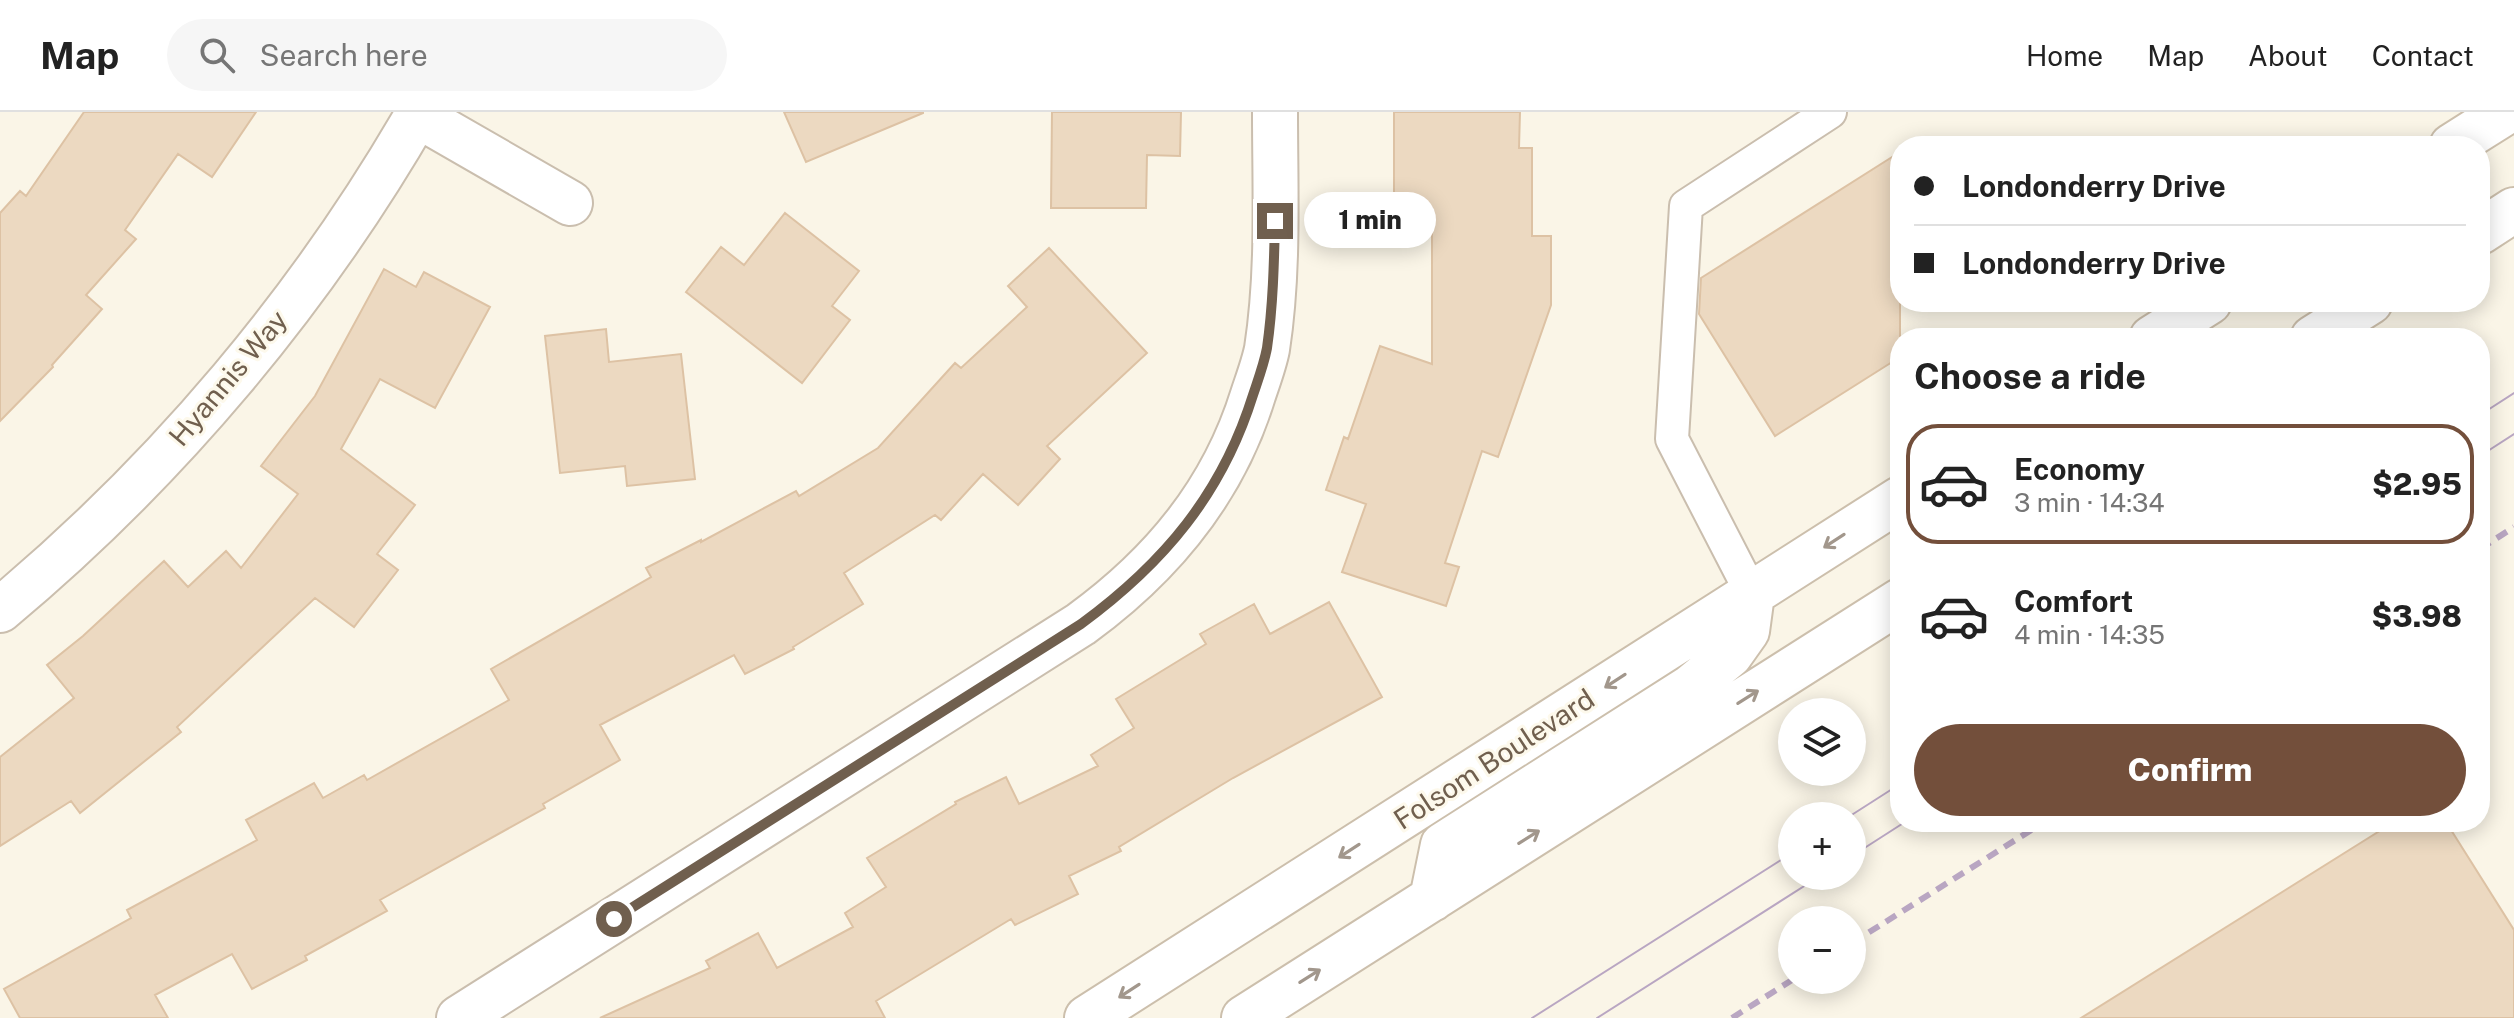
<!DOCTYPE html>
<html lang="en">
<head>
<meta charset="utf-8">
<style>
	:root { --surface:#fff; --page:#f6f6f6; --text:#222; --muted:#767676; --line:#e0e0e0; --accent:#734f3b }
	body { margin:0; font-family:"Public Sans",sans-serif; background:var(--page); color:var(--text); height:100vh; display:flex; flex-direction:column; font-size:30px; white-space:nowrap }
	* { box-sizing:border-box; margin:0 }
	p { font-size:26px; color:var(--muted) }
	.icon { flex:none; width:44px; height:44px; fill:none; stroke:currentColor; stroke-width:2; stroke-linecap:round; stroke-linejoin:round }
	.map { position:relative; flex:1; overflow:hidden }
	.sheet { position:absolute; left:1890px; top:216px; width:600px; height:504px; display:flex; flex-direction:column; background:var(--surface); border-radius:32px; box-shadow:0 4px 20px #0003 }
	.sheet>* { flex:none }
	.hud { position:absolute; left:1890px; top:24px; width:600px; height:176px; border-radius:32px; box-shadow:0 4px 20px #0003; display:grid; align-content:center; height:176px; padding:0 24px; background:var(--surface) }
	.buttons { position:absolute; left:1778px; top:586px; display:grid; gap:16px }
	.buttons a { display:grid; place-items:center; width:88px; height:88px; border-radius:50%; background:var(--surface); box-shadow:0 4px 20px #0003; font-size:40px }
	.end { position:absolute; width:36px; height:36px; margin:-18px; border:10px solid #705f4e; background:#fff; box-shadow:0 0 0 4px #fff }
	.from { border-radius:50% }
	.bubble { position:absolute; height:56px; border-radius:28px; background:var(--surface); box-shadow:0 4px 20px #0003; font-size:26px; font-weight:800; line-height:56px; text-align:center }
	.hud b { display:flex; align-items:center; gap:28px; height:76px; font-size:30px }
	.hud b+b { border-top:2px solid var(--line) }
	.hud i { width:20px; height:20px; background:var(--text) }
	ul { padding:0; list-style:none }
	li { display:flex; align-items:center; gap:24px; height:120px; margin:0 16px 12px; padding:0 8px; border:4px solid transparent; border-radius:32px }
	li div { flex:1 }
	li b { display:block; font-size:30px }
	li em { font-style:normal; font-weight:800 }
	li.on { border-color:var(--accent) }
	li>.icon { width:72px; height:72px; stroke-width:1.5 }
	h2 { padding:0 24px; font-size:36px; line-height:96px }
	.action { display:flex; gap:16px; margin-top:auto; padding:16px 24px }
	.action a { flex:1; height:92px; border-radius:48px; background:var(--accent); color:#fff; font-size:32px; font-weight:800; line-height:92px; text-align:center }
	header { display:flex; align-items:center; gap:48px; box-sizing:border-box; height:112px; padding:0 40px; background:var(--surface); border-bottom:2px solid var(--line) }
	header strong { font-size:38px }
	nav { display:flex; gap:44px; margin-inline-start:auto; font-size:28px }
	.search { width:560px; height:72px; background:var(--page); display:flex; align-items:center; gap:20px; box-sizing:border-box; padding:0 28px; border-radius:44px; color:var(--muted); font-size:30px }
	.map>svg:first-child { display:block }
	.building { fill:#ecd9c1; stroke:#ddc2a4; stroke-width:2 }
	.lines { fill:none; stroke-linecap:round; stroke-linejoin:round }
	.lane-casing { stroke:#cabeae; stroke-width:36 }
	.street-casing { stroke:#cabeae; stroke-width:48 }
	.secondary-casing { stroke:#ccbfac; stroke-width:48 }
	.lane { stroke:#fff; stroke-width:32 }
	.street { stroke:#fff; stroke-width:44 }
	.secondary { stroke:#fff; stroke-width:44 }
	.tram { stroke:#b9a6c2; stroke-width:2 }
	.rail { stroke:#b9a6c2; stroke-width:6; stroke-dasharray:12 8; stroke-linecap:butt }
	.oneway { stroke:#a2978c }
	.route { stroke:#705f4e; stroke-width:10 }
	.labels { text-anchor:middle; stroke-width:6; stroke-linejoin:round; paint-order:stroke }
	.street-label { font-size:28px; fill:#705f4e; stroke:#fdf9ec }
</style>
</head>
<body>
<header>
<strong>Map</strong>
<div class="search"><svg class="icon" aria-label="search" viewBox="0 0 24 24"><circle cx="10" cy="10" r="6"/><path d="M15 15l6 6"/></svg>Search here</div>
<nav><a>Home</a><a>Map</a><a>About</a><a>Contact</a></nav>
</header>
<div class="map">
<svg width="2514" height="906" viewBox="0 0 2514 906">
	<rect width="100%" height="100%" fill="#faf5e7"/>
	<path class="building" d="M 84,0 L 256,0 L 212,65 L 178,42 L 125,118 L 136,127 L 86,183 L 102,197 L 52,253 L 53,255 L 0,309 L 0,101 L 20,79 L 26,84 Z
		M 784,0 L 923,0 L 923,1 L 806,50 Z
		M 1052,0 L 1181,0 L 1180,44 L 1147,43 L 1146,96 L 1051,96 Z
		M 1394,0 L 1520,0 L 1519,36 L 1532,36 L 1532,124 L 1551,124 L 1551,193 L 1498,345 L 1482,339 L 1445,451 L 1459,455 L 1446,494 L 1342,460 L 1366,392 L 1326,378 L 1344,325 L 1348,327 L 1380,234 L 1432,252 L 1432,96 L 1394,96 Z
		M 1900,40 L 1900,245 L 1775,324 L 1699,202 L 1701,166 Z
		M 785,101 L 859,159 L 832,194 L 850,208 L 802,271 L 686,180 L 721,135 L 744,153 Z
		M 1049,136 L 1147,241 L 1047,334 L 1060,347 L 1018,393 L 983,362 L 941,408 L 935,403 L 844,461 L 863,492 L 793,535 L 794,537 L 745,562 L 734,543 L 600,613 L 620,648 L 543,692 L 545,696 L 380,788 L 387,799 L 305,844 L 307,848 L 252,877 L 232,842 L 155,883 L 168,906 L 20,906 L 4,877 L 131,806 L 127,798 L 257,728 L 246,708 L 314,671 L 323,686 L 364,663 L 367,668 L 509,588 L 491,557 L 651,465 L 646,456 L 701,428 L 701,430 L 796,379 L 799,384 L 878,336 L 955,251 L 961,256 L 1027,195 L 1008,174 Z
		M 384,157 L 416,175 L 424,160 L 490,195 L 435,296 L 380,267 L 341,337 L 415,393 L 377,442 L 398,458 L 354,515 L 315,486 L 177,615 L 181,620 L 80,701 L 71,689 L 0,734 L 0,645 L 74,586 L 47,553 L 83,524 L 164,449 L 188,475 L 226,439 L 241,456 L 298,382 L 261,354 L 315,284 Z
		M 606,217 L 609,250 L 681,242 L 695,367 L 627,374 L 625,354 L 560,361 L 545,224 Z
		M 1329,490 L 1382,585 L 1233,666 L 1119,735 L 1121,739 L 1069,764 L 1078,782 L 1015,813 L 1011,807 L 876,889 L 885,906 L 600,906 L 710,856 L 706,849 L 758,821 L 777,856 L 853,815 L 845,801 L 886,775 L 867,746 L 956,692 L 955,690 L 1006,665 L 1019,692 L 1098,654 L 1091,643 L 1134,616 L 1116,587 L 1206,532 L 1200,522 L 1254,492 L 1270,522 Z
		M 2394,710 L 2446,710 L 2514,818 L 2514,906 L 2081,906 Z"/>
	<g class="lines">
		<g class="lane-casing">
			<path id="lane" d="M 1752,482 L 1672,327 L 1686,94 L 1830,0"/>
		</g>
		<g class="street-casing">
			<path id="street" d="M 417,3 L 570,91
				M 0,498 C 167,359 311,188 419,0
				M 459,906 L 1081,512 C 1162,453 1223,380 1253,283 C 1258,268 1264,252 1267,237 C 1279,159 1275,79 1275,0"/>
		</g>
		<g class="secondary-casing">
			<path id="secondary" d="M 2452,34 L 2506,0
				M 2480,120 L 2514,98
				M 2152,226 L 2209,190
				M 2313,226 L 2370,190
				M 1432,787 L 1443,733 L 1691,575 L 1730,543 L 1747,519 L 1752,482
				M 1087,906 L 1900,387
				M 1244,906 L 1900,489"/>
		</g>
		<use href="#lane" class="lane"/>
		<use href="#street" class="street"/>
		<use href="#secondary" class="secondary"/>
		<path class="tram" d="M 2480,303 L 2514,281
			M 2480,344 L 2514,322
			M 1850,704 L 1900,672
			M 1852,744 L 1905,710
			M 1532,906 L 1792,741
			M 1597,906 L 1820,764"/>
		<path class="rail" d="M 2480,437 L 2514,415
			M 1852,831 L 2044,710
			M 1732,906 L 1792,868"/>
	</g>
	<defs><path id="oneway-shaft" d="M-6 0H5M1.5-3L5.5 0L1.5 3" fill="none" stroke-width="1.6" stroke-linecap="round" stroke-linejoin="round" transform="scale(2)"/></defs>
	<g class="oneway">
		<use href="#oneway-shaft" transform="translate(1834 429) rotate(147)"/>
		<use href="#oneway-shaft" transform="translate(1615 569) rotate(147)"/>
		<use href="#oneway-shaft" transform="translate(1748 585) rotate(-32)"/>
		<use href="#oneway-shaft" transform="translate(1529 725) rotate(-32)"/>
		<use href="#oneway-shaft" transform="translate(1349 739) rotate(147)"/>
		<use href="#oneway-shaft" transform="translate(1310 864) rotate(-32)"/>
		<use href="#oneway-shaft" transform="translate(1129 879) rotate(147)"/>
	</g>
	<g class="lines">
		<path class="route" d="M 614,807 L 1081,512 C 1164,451 1222,382 1253,283 C 1258,268 1264,252 1267,236 C 1273,194 1274,152 1275,109"/>
	</g>
	<g class="labels">
		<g class="street-label">
			<text transform="translate(228 266) rotate(-50)" y="10">Hyannis Way</text>
			<text transform="translate(1494 647) rotate(-33)" y="10">Folsom Boulevard</text>
		</g>
	</g>
</svg>
<div class="buttons">
<a><svg class="icon" aria-label="layers" viewBox="0 0 24 24"><path d="M12 4l9 5-9 5-9-5zM3 14l9 5 9-5"/></svg></a>
<a>+</a>
<a>−</a>
</div>
<i class="end from" style="left:614px;top:807px"></i>
<i class="end" style="left:1275px;top:109px"></i>
<div class="bubble" style="left:1304px;top:80px;width:132px">1 min</div>
<div class="hud">
<b><i class="from"></i>Londonderry Drive</b>
<b><i></i>Londonderry Drive</b>
</div>
<section class="sheet">
<h2>Choose a ride</h2>
<ul>
<li class="on"><svg class="icon" aria-label="car" viewBox="0 0 24 24"><path d="M5 17H2v-5l4-1 3-4h7l3 4 3 1v5h-3M9 17h6M6 11h13"/><circle cx="7" cy="17" r="2"/><circle cx="17" cy="17" r="2"/></svg><div><b>Economy</b><p>3 min · 14:34</p></div><em>$2.95</em></li>
<li><svg class="icon" aria-label="car" viewBox="0 0 24 24"><path d="M5 17H2v-5l4-1 3-4h7l3 4 3 1v5h-3M9 17h6M6 11h13"/><circle cx="7" cy="17" r="2"/><circle cx="17" cy="17" r="2"/></svg><div><b>Comfort</b><p>4 min · 14:35</p></div><em>$3.98</em></li>
</ul>
<div class="action"><a>Confirm</a></div>
</section>
</div>
</body>
</html>
